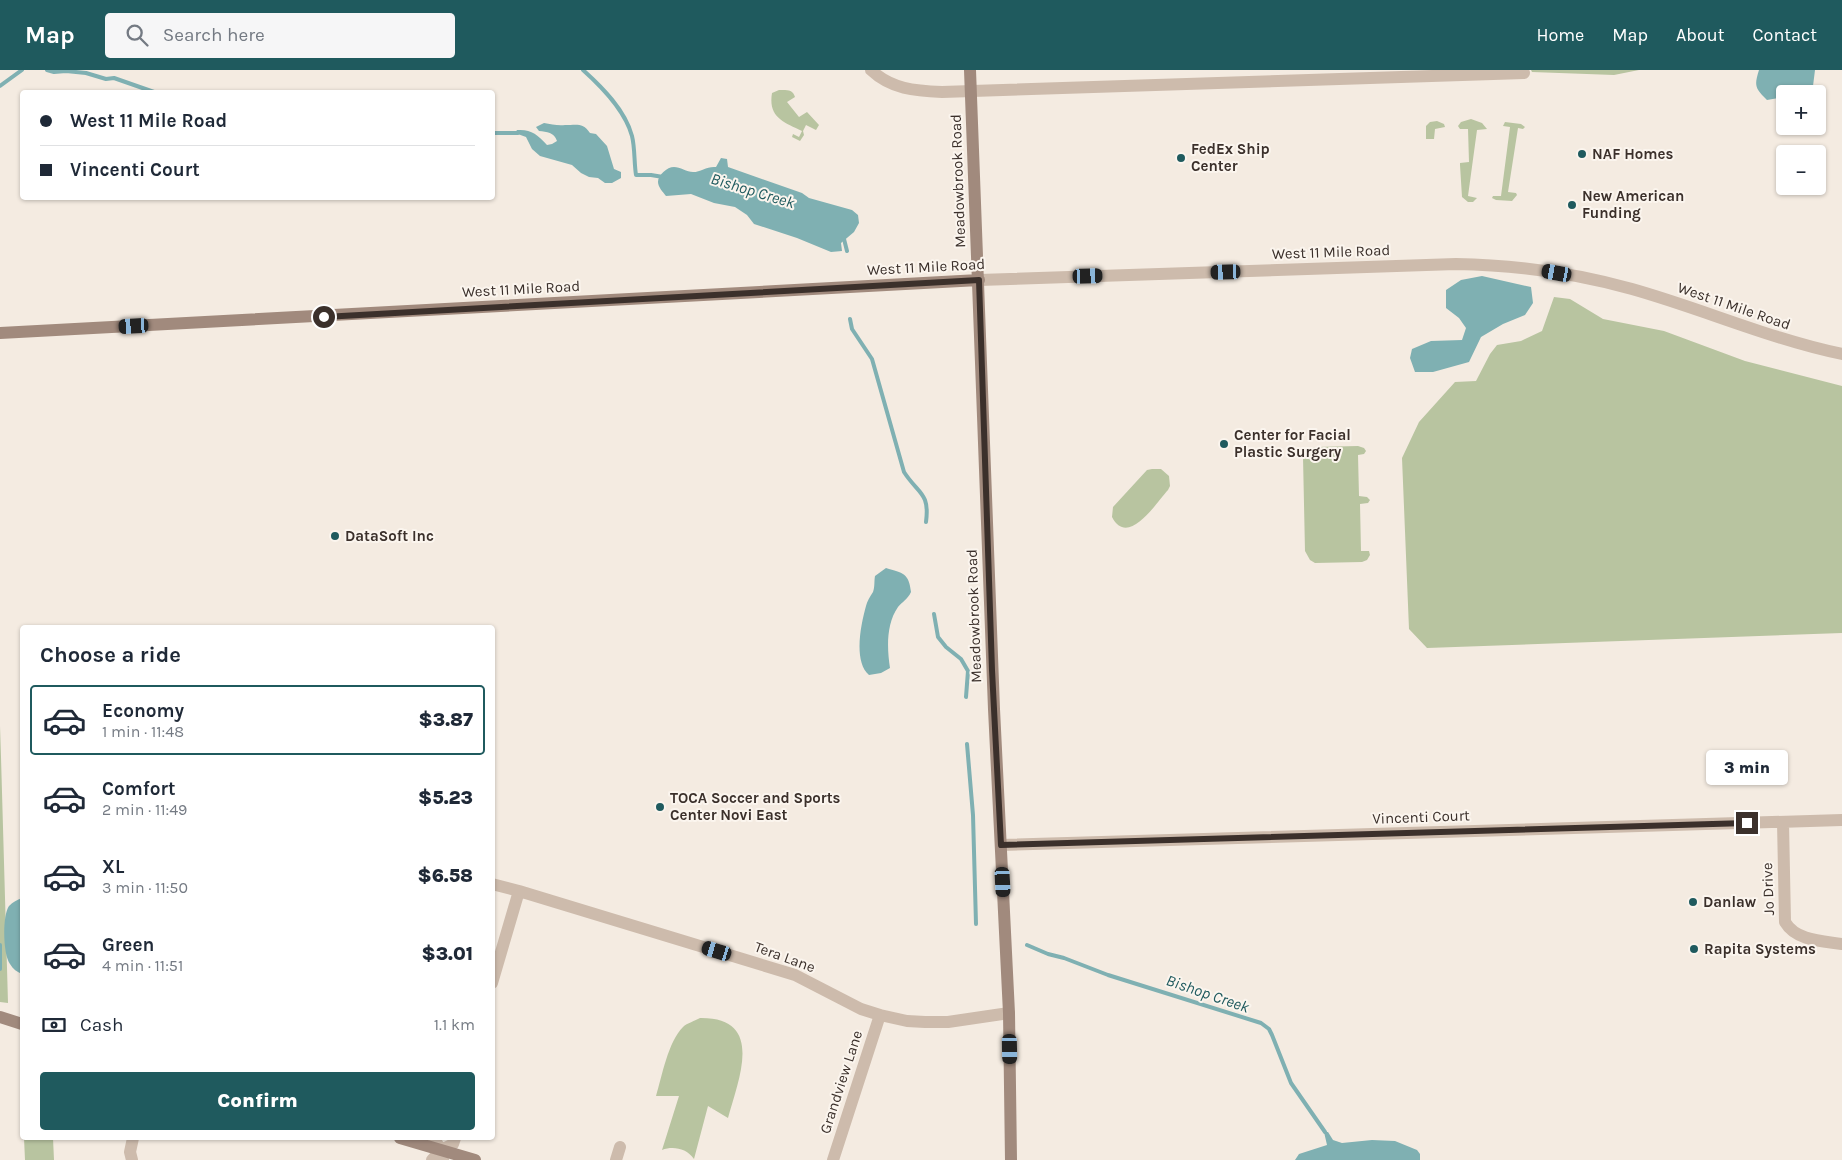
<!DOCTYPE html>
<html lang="en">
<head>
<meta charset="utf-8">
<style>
	:root { --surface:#fff; --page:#f6f6f7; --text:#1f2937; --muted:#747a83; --line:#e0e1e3; --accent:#1f5a5e }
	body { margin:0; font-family:Karla,sans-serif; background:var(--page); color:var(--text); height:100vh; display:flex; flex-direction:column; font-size:19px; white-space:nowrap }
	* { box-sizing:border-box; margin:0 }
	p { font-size:16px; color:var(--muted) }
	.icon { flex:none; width:28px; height:28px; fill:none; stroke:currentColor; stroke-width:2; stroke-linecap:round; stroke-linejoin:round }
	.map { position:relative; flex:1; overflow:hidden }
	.side { position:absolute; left:20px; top:555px; width:475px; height:515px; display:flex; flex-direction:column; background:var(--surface); border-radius:5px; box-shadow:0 1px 4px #0004 }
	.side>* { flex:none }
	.guide { position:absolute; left:20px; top:20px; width:475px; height:110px; border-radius:5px; box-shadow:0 1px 4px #0004; display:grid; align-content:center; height:110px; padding:0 20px; background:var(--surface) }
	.buttons { position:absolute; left:1776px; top:15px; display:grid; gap:10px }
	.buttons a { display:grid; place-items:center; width:50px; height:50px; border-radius:5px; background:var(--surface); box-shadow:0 1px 4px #0004; font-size:25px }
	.end { position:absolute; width:22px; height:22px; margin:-11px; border:6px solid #3b302b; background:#fff; box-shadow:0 0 0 2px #fff }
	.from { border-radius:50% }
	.bubble { position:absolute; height:35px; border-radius:5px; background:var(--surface); box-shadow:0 1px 4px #0004; font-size:16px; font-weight:800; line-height:35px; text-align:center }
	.car { position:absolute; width:15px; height:30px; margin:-15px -8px; border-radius:6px; box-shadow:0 0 4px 1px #0007; background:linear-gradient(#222 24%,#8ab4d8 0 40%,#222 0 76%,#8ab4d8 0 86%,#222 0) }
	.guide b { display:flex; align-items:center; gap:18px; height:48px; font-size:19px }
	.guide b+b { border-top:1px solid var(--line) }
	.guide i { width:12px; height:12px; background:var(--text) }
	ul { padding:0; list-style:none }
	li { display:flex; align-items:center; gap:15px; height:70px; margin:0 10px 8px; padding:0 10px; border:2px solid transparent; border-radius:5px }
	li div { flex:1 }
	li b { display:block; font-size:19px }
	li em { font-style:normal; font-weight:800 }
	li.selected { border-color:var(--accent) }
	li>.icon { width:45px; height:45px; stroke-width:1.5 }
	h2 { padding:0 20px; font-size:22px; line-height:60px }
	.pay { display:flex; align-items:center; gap:12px; height:55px; padding:0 20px; font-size:19px }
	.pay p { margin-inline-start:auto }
	.button { display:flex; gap:10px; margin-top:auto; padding:10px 20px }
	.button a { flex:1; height:58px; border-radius:5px; background:var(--accent); color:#fff; font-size:20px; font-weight:800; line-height:58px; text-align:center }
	header { display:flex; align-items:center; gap:30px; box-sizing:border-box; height:70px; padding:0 25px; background:var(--accent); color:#fff }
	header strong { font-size:24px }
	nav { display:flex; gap:28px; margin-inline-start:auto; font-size:18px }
	.search { width:350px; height:45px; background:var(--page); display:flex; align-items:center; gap:12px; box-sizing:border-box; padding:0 18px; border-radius:5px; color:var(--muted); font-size:19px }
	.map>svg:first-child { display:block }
	.green { fill:#b8c4a0 }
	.water { fill:#7fb0b2 }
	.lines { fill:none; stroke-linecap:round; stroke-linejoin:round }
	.stream { stroke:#7fb0b2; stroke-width:4 }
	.street { stroke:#cdbbac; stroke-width:12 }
	.secondary { stroke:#a18a7d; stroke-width:12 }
	.route { stroke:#3b302b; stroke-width:6 }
	.poi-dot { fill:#1f5a5e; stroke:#fbf5ee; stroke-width:2 }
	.labels { text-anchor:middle; stroke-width:4; stroke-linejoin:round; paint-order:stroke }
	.poi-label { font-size:15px; font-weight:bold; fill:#3b302b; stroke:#fbf5ee; text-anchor:start }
	.street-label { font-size:15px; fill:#3b302b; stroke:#fbf5ee }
	.water-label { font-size:16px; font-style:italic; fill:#1f5a5e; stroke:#fbf5ee }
</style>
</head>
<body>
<header>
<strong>Map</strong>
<div class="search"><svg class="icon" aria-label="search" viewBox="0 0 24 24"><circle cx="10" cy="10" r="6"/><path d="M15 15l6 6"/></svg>Search here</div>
<nav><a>Home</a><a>Map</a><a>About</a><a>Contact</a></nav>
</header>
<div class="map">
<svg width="1842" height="1090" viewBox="0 0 1842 1090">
	<rect width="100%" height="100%" fill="#f4ebe1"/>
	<path class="green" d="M 1531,0 L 1639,0 L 1614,5 L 1532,2 Z
		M 779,20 C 786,20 793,19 795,27 L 787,32 L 799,47 L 807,42 L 819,55 L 816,60 L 806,55 L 803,61 L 804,65 L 800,71 L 792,67 L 793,64 L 799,67 L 802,61 C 783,52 768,47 772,23 Z
		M 1471,49 L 1482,53 L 1487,59 L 1477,60 L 1468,126 L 1477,128 L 1473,132 L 1468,132 L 1462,127 L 1460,95 L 1460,93 L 1469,92 L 1468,59 L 1460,59 L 1458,56 L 1461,52 Z
		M 1437,51 L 1444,54 L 1445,57 L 1435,59 L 1434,69 L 1426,69 L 1426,56 L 1430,52 Z
		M 1505,52 L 1521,54 L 1525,57 L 1523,59 L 1518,58 L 1508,122 L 1516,123 L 1517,125 L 1512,131 L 1496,130 L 1492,128 L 1493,126 L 1501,126 L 1510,57 L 1503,56 Z
		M 1554,227 L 1570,229 L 1603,249 L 1664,261 L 1745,291 L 1842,316 L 1842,563 L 1427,578 L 1409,559 L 1402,388 L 1419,352 L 1455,312 L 1476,311 L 1490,284 L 1497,275 L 1521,271 L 1542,261 Z
		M 1358,376 L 1364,378 L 1366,381 L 1364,384 L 1358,385 L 1359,426 L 1367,427 L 1370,430 L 1368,433 L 1360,434 L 1361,481 L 1369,481 L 1370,485 L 1367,490 L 1362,492 L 1315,493 L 1310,490 L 1305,481 L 1303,387 L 1304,382 L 1315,377 Z
		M 1152,399 L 1161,399 L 1169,406 L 1170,416 L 1168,420 C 1156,433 1128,478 1112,447 L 1113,437 L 1147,400 Z
		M 0,656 L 1,687 L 8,933 L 0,932 Z
		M 700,948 C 766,947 738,1010 728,1048 L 708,1036 L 694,1089 C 686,1078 673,1076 662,1080 L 679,1026 L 656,1026 C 662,1006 668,972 683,957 C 687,953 695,951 700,948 Z
		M 24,1068 L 53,1068 L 54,1090 L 25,1090 Z"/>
	<path class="water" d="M 1759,0 L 1815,0 L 1813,16 L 1802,24 L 1785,24 L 1785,27 L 1767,30 C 1755,18 1754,16 1759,0 Z
		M 544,53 C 551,54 558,56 565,55 C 576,55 583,52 590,63 L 596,64 L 607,76 L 614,99 L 621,102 L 621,108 L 612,113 L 605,113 L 598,108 L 589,107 L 581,103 L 572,95 L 540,86 L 532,79 L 526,67 L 515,63 L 517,60 C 531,59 537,64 547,75 L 552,74 L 557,71 C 554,62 547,62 539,61 L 536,57 Z
		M 721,88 L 727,89 L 728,97 L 802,123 L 809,128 L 852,140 L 858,145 L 859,153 L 854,162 L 841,173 L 842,181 L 831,182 L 797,168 L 754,154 L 747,145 L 735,137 L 714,133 L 691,124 L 666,126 C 663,122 658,117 658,112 C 658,105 667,97 674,97 C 680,97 687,102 693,102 C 701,102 707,96 716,97 Z
		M 1482,206 L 1531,217 L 1533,233 L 1525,245 L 1503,254 L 1481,267 L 1469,292 L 1433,302 L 1415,302 L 1410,288 L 1412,279 L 1431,271 L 1462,270 L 1466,258 L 1459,248 L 1446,238 L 1446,220 L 1461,210 Z
		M 886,498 C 903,503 909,503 911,522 C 908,529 902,532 898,537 C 886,554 887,579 890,598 L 881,603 L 869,605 C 853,591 861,554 866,536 C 867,531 870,527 873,522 C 875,517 874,511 875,506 Z
		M 22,828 L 22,904 C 17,902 13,899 10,894 C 3,885 2,846 9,836 C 13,832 17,830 22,828 Z
		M 1324,1062 L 1328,1062 L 1333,1070 L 1342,1073 L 1372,1070 L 1395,1071 L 1417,1080 L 1420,1084 L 1420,1090 L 1295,1090 L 1299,1084 L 1327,1075 Z"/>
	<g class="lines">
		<path class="stream" d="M 47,0 L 54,2 L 66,1 L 86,3 L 106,9 L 114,8 L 154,22
			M 583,0 C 602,17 625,40 632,66 C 635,78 634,92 636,105 L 651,105 L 663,107
			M 0,16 L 22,0
			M 492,63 L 518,63
			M 843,165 L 847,181
			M 850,249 L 852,259 L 872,289 L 904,402 C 918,424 930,422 926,452
			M 934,544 L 938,567 L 946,577 L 961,589 L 968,601 L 966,627
			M 967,674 L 973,745 L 976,854
			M 0,875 L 0,899
			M 1027,875 L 1048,884 L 1064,888 L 1108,905 L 1261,953 L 1269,959 L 1272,965 L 1291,1013 L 1325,1062"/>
		<path class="street" d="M 871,0 C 891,19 915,21 942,22 L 1524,3
			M 979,210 L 1456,194 C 1516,195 1575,203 1632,219 C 1703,239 1770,269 1842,284
			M 1783,752 L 1785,852 C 1796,871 1823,871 1842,874
			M 1001,775 L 1842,750
			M 492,814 L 519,821 L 795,905 L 861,939 L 880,945 L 907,951 L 925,952 L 948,952 L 1009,943
			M 492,913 L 519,821
			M 435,1068 L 435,1070 L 441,1080 L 453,1074 L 455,1068
			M 132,1090 L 130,1082 L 133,1068
			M 432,1090 L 441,1080 L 443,1090
			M 616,1090 L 620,1077
			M 833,1090 L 880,945"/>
		<path class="secondary" d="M 970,0 L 994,639 L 1009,943 L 1011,1090
			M 0,263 L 979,210
			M 0,947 L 22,954
			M 400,1068 L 475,1090"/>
	</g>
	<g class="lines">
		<path class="route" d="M 324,247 L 979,210 L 992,600 L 1001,775 L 1747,753"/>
	</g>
	<g class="poi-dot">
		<circle cx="1582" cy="84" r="5"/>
		<circle cx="1181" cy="88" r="5"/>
		<circle cx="1572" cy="135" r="5"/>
		<circle cx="1224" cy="374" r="5"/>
		<circle cx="335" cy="466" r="5"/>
		<circle cx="660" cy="737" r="5"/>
		<circle cx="1693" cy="832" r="5"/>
		<circle cx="1694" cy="879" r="5"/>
	</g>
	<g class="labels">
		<g class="poi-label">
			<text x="1191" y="84">FedEx Ship<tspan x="1191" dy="17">Center</tspan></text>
			<text x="1592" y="89">NAF Homes</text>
			<text x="1582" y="131">New American<tspan x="1582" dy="17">Funding</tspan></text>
			<text x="1234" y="370">Center for Facial<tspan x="1234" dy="17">Plastic Surgery</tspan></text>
			<text x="345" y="471">DataSoft Inc</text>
			<text x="670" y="733">TOCA Soccer and Sports<tspan x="670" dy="17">Center Novi East</tspan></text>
			<text x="1703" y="837">Danlaw</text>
			<text x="1704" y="884">Rapita Systems</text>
		</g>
		<g class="street-label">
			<text transform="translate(958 111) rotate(-92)" y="5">Meadowbrook Road</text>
			<text transform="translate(1331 182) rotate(-2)" y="5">West 11 Mile Road</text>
			<text transform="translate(926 197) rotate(-3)" y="5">West 11 Mile Road</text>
			<text transform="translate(521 219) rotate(-3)" y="5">West 11 Mile Road</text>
			<text transform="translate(1734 236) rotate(19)" y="5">West 11 Mile Road</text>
			<text transform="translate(974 546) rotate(-92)" y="5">Meadowbrook Road</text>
			<text transform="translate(1421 747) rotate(-2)" y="5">Vincenti Court</text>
			<text transform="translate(1768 819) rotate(-92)" y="5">Jo Drive</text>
			<text transform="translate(785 887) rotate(20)" y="5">Tera Lane</text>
			<text transform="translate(841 1012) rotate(-72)" y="5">Grandview Lane</text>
		</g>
		<g class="water-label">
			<text transform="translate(753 120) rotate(17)" y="6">Bishop Creek</text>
			<text transform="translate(1208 923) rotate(19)" y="6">Bishop Creek</text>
		</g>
	</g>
</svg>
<div class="buttons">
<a>+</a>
<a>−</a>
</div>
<i class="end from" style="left:324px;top:247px"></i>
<i class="end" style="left:1747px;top:753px"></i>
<div class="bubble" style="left:1706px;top:680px;width:82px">3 min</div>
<i class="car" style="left:1226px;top:202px;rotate:268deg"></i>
<i class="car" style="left:1557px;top:203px;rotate:280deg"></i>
<i class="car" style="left:1088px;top:206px;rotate:88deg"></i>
<i class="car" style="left:134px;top:256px;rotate:267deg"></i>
<i class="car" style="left:1003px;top:812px;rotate:177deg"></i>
<i class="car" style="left:717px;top:881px;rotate:287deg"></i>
<i class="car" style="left:1010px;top:979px;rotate:179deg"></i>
<div class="guide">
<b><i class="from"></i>West 11 Mile Road</b>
<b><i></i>Vincenti Court</b>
</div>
<section class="side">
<h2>Choose a ride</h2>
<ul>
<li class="selected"><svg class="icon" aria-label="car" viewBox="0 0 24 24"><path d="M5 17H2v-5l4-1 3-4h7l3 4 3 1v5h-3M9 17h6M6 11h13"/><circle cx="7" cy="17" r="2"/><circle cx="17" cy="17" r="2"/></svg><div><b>Economy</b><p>1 min · 11:48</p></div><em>$3.87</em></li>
<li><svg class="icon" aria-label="car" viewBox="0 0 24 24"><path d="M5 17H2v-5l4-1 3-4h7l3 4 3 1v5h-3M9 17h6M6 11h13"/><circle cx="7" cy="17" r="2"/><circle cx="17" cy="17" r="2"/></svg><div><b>Comfort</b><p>2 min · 11:49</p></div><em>$5.23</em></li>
<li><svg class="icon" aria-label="car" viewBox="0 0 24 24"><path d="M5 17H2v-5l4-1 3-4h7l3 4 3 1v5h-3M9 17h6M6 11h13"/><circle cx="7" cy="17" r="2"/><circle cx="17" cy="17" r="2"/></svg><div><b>XL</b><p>3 min · 11:50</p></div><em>$6.58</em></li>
<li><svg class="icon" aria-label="car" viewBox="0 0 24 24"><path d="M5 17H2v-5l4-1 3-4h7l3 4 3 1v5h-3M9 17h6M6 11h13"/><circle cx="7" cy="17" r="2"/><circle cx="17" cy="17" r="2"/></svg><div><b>Green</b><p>4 min · 11:51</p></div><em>$3.01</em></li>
</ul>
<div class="pay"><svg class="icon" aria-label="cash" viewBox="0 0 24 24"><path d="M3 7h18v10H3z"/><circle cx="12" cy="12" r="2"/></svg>Cash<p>1.1 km</p></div>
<div class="button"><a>Confirm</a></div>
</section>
</div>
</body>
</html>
